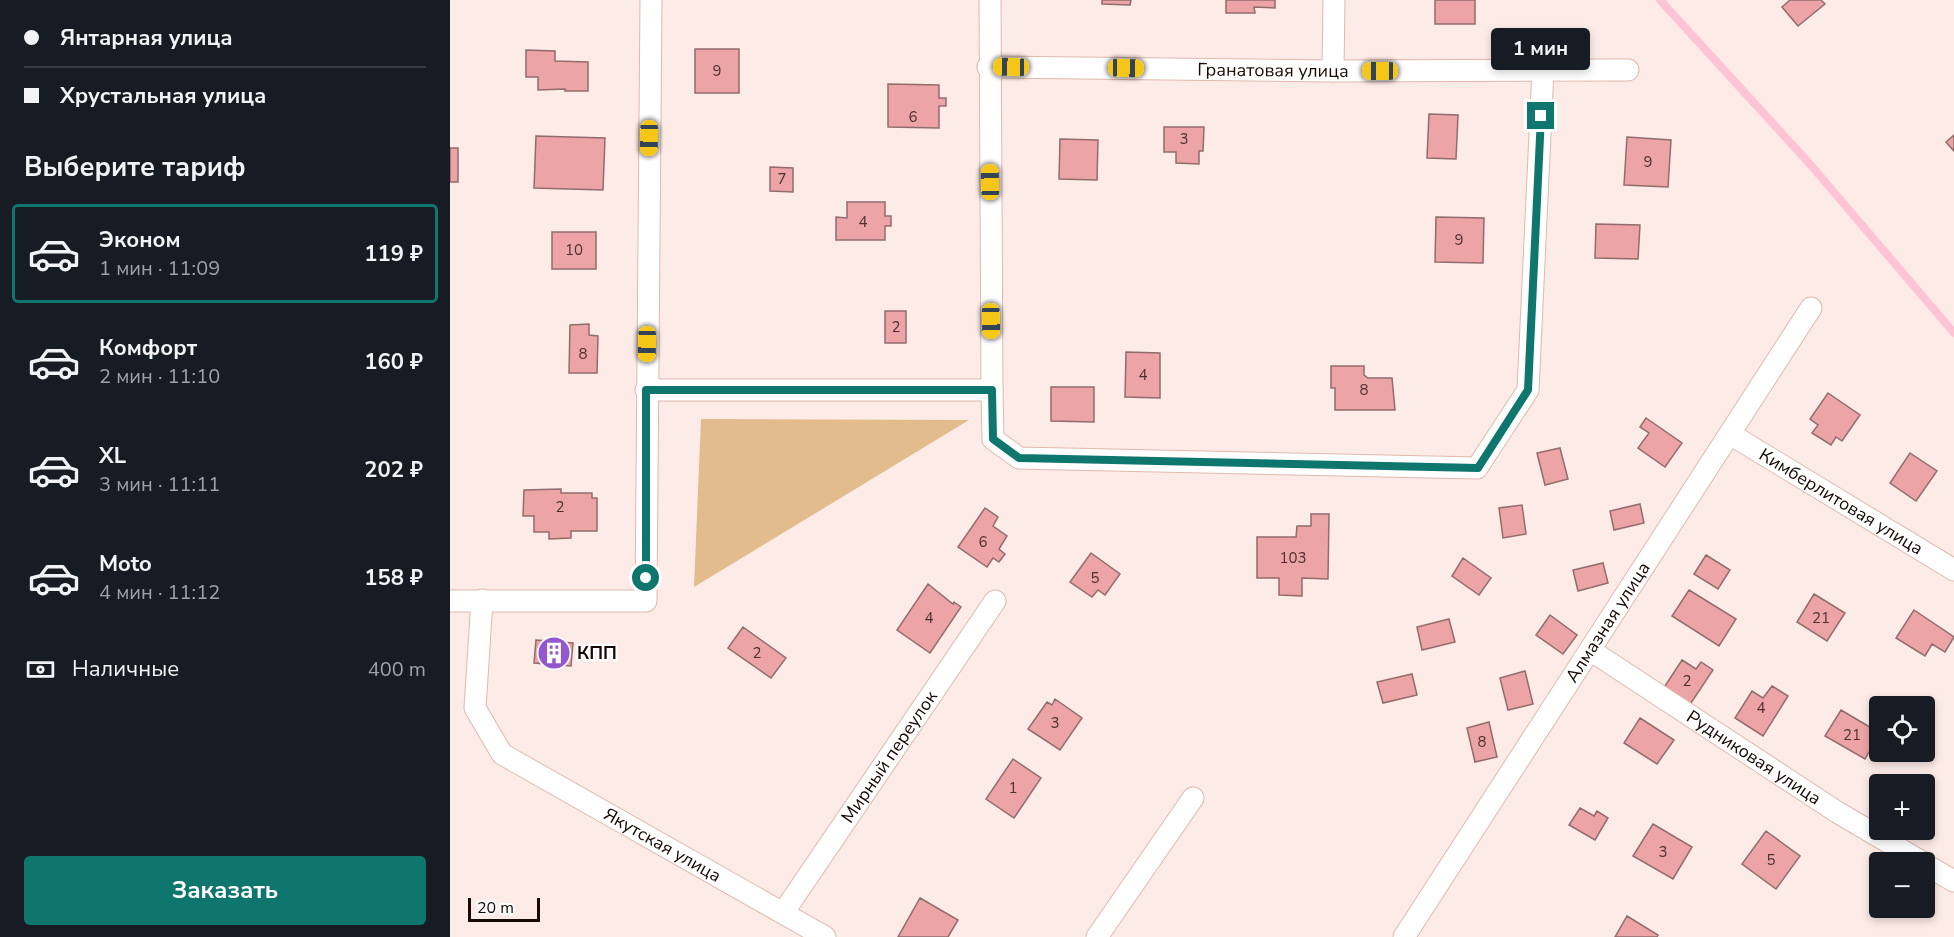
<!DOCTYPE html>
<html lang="ru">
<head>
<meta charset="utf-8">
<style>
	:root { --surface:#171b24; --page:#20242c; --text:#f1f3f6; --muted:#9ea1a6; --line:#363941; --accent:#0f766e }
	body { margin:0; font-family:"Nunito Sans",sans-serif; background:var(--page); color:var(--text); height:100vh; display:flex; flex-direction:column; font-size:22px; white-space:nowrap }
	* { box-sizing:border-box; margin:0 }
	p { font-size:20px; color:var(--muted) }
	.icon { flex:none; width:33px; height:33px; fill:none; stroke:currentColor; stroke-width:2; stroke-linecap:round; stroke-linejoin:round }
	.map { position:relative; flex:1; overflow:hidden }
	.side { display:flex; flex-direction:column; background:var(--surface); width:450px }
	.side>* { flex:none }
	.guide { display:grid; align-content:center; height:132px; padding:0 24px; background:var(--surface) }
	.tools { position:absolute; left:1419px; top:696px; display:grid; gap:12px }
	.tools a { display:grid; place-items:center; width:66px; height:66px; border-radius:6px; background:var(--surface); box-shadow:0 3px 9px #0003; font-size:30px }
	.scale { position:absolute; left:18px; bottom:15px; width:72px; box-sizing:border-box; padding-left:6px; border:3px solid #160906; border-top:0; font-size:16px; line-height:21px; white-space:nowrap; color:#160906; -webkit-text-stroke:4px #fdfdfd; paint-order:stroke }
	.end { position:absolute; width:27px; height:27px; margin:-14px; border:8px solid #0f766e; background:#fff; box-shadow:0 0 0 3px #fff }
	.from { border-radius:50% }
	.bubble { position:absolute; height:42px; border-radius:6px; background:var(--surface); box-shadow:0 3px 9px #0003; font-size:20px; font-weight:700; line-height:42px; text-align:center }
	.car { position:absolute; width:18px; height:36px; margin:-18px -9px; border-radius:8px; box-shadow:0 0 4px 2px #0007; background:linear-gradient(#f5c518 24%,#345 0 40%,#f5c518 0 76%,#345 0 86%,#f5c518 0) }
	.guide b { display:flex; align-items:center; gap:21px; height:57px; font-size:22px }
	.guide b+b { border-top:2px solid var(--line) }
	.guide i { width:15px; height:15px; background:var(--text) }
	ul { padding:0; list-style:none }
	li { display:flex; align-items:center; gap:18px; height:99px; margin:0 12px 9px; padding:0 12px; border:3px solid transparent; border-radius:6px }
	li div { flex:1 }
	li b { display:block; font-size:22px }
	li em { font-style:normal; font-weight:700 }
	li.active { border-color:var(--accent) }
	li>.icon { width:54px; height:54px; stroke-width:1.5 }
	h2 { padding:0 24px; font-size:27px; line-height:72px }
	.pay { display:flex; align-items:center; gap:15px; height:66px; padding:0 24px; font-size:22px }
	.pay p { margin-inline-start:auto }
	.cta { display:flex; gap:12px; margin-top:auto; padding:12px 24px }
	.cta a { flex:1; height:69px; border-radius:6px; background:var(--accent); color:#fff; font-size:24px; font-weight:700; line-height:69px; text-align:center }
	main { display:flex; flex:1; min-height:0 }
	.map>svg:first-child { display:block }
	.green { fill:#e2bc8c }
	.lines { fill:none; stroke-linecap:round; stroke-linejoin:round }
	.stream { stroke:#fec4d5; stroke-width:8 }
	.building { fill:#eda4a6; stroke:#926c6d; stroke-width:1.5 }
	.street-casing { stroke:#e0b9ae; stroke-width:23 }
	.street { stroke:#fff; stroke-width:21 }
	.route { stroke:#0f766e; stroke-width:8 }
	.labels { text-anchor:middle; stroke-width:4.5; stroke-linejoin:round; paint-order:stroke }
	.number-label { font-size:15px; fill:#4c302e }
	.street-label { font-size:18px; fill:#160906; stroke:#fdfdfd }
	.poi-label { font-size:18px; font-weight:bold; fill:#160906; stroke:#fdfdfd; text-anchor:start }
</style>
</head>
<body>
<main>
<section class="side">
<div class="guide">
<b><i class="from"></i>Янтарная улица</b>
<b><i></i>Хрустальная улица</b>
</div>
<h2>Выберите тариф</h2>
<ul>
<li class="active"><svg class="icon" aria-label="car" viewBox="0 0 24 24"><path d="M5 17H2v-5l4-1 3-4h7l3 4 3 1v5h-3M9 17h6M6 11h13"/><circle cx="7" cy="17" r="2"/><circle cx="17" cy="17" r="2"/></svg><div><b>Эконом</b><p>1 мин · 11:09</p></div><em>119 ₽</em></li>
<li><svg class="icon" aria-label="car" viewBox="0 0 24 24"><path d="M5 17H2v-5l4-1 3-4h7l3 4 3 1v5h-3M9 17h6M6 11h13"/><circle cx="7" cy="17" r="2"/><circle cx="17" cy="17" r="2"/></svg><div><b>Комфорт</b><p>2 мин · 11:10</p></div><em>160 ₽</em></li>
<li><svg class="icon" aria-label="car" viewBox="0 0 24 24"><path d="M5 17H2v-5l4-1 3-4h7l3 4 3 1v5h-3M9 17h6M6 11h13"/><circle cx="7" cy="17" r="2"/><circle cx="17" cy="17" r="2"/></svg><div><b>XL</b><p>3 мин · 11:11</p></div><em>202 ₽</em></li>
<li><svg class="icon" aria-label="car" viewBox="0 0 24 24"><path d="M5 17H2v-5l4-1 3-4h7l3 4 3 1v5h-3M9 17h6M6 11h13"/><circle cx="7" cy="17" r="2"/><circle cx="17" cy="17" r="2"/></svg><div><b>Moto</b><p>4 мин · 11:12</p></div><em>158 ₽</em></li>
</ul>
<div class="pay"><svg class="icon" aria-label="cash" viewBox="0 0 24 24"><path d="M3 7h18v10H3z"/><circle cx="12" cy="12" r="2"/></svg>Наличные<p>400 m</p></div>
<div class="cta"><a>Заказать</a></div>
</section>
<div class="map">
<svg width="1504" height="937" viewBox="0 0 1504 937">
	<rect width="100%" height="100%" fill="#fcebe7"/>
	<path class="green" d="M 251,419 L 519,420 L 244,587 Z"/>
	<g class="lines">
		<path class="stream" d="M 1210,0 L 1359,163 L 1504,333"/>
	</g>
	<path class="building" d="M 652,0 L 681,0 L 680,5 L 652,4 Z
		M 776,0 L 825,0 L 825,8 L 804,7 L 805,13 L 776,13 Z
		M 985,0 L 1025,0 L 1025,24 L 985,24 Z
		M 1340,0 L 1371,0 L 1375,4 L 1348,26 L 1332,7 Z
		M 245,49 L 289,49 L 289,93 L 245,93 Z
		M 76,50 L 105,51 L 105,61 L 138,62 L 138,91 L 115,91 L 115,89 L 88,90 L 88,77 L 76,77 Z
		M 438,84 L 489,85 L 489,98 L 496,98 L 496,106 L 489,106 L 489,128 L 438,127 Z
		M 979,114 L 1008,115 L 1006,159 L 977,158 Z
		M 714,127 L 754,127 L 753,151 L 749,151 L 749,164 L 726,163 L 726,152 L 714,152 Z
		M 1504,135 L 1504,151 L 1496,142 Z
		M 86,136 L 155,138 L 153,190 L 84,188 Z
		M 1177,137 L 1221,140 L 1218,187 L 1174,185 Z
		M 610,139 L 648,140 L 647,180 L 609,179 Z
		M 0,148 L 8,148 L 8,182 L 0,182 Z
		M 320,167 L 343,168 L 343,192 L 320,191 Z
		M 397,202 L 435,202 L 435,216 L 441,216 L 441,226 L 435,226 L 435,240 L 386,240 L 386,217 L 397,218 Z
		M 986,217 L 1034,218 L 1033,263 L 985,262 Z
		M 1146,224 L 1190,225 L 1188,259 L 1145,258 Z
		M 102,232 L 146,232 L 146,269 L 102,269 Z
		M 435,311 L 456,311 L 456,343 L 435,343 Z
		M 139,324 L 139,335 L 148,336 L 147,373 L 119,373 L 120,325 Z
		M 676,352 L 710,353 L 710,398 L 675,397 Z
		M 881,366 L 914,366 L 914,375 L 918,378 L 942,378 L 945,410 L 885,410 L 885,388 L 881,388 Z
		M 601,387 L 644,387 L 644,422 L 601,421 Z
		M 1378,393 L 1410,415 L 1392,441 L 1386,437 L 1381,445 L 1362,433 L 1368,425 L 1360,419 Z
		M 1196,418 L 1232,443 L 1215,467 L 1188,448 L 1199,433 L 1190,427 Z
		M 1110,448 L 1118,479 L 1095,485 L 1087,453 Z
		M 1460,453 L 1487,471 L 1466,501 L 1440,483 Z
		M 111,489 L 111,493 L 142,493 L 142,498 L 147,498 L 147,531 L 121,531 L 121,538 L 99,539 L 99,532 L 84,532 L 84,516 L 73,516 L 74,490 Z
		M 1190,504 L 1194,523 L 1164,530 L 1160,511 Z
		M 1072,505 L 1076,534 L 1053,538 L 1049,508 Z
		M 535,508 L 548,517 L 543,526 L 557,536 L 549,549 L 555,554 L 549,562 L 543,558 L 537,567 L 508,547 Z
		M 861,514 L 879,514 L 878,579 L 852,578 L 852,596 L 829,595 L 829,578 L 807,578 L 807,537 L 846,537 L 847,526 L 861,526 Z
		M 641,553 L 670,574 L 655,595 L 648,590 L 642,597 L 620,582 Z
		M 1256,555 L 1280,570 L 1268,589 L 1244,574 Z
		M 1013,558 L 1041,578 L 1029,595 L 1002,576 Z
		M 1153,563 L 1158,583 L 1128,591 L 1123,570 Z
		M 478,584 L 503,604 L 504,602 L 511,607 L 480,653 L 447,630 Z
		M 1239,590 L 1286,619 L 1269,646 L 1222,616 Z
		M 1364,594 L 1395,613 L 1377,641 L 1347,622 Z
		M 1464,610 L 1504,637 L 1495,652 L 1482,644 L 1475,656 L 1446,638 Z
		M 1100,615 L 1127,635 L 1113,654 L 1086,635 Z
		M 999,619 L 1005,642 L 972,650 L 967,627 Z
		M 293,627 L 336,658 L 321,678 L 278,648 Z
		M 86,640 L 123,643 L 121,666 L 84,663 Z
		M 1232,660 L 1246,669 L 1251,662 L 1263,670 L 1237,709 L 1211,692 Z
		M 1075,671 L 1083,704 L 1058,710 L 1050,678 Z
		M 962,674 L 967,695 L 933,703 L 927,682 Z
		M 1322,686 L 1338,696 L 1313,736 L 1285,718 L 1302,691 L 1313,698 Z
		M 605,699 L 632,718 L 610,750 L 578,729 L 597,702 L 602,705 Z
		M 1391,710 L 1430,733 L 1415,759 L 1375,736 Z
		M 1190,718 L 1224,740 L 1207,764 L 1174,743 Z
		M 1039,722 L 1047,757 L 1025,762 L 1017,728 Z
		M 563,759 L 591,778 L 564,818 L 536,799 Z
		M 1130,808 L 1144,816 L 1147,811 L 1158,818 L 1145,840 L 1119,825 Z
		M 1203,824 L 1242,847 L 1223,879 L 1183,856 Z
		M 1316,831 L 1350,856 L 1326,889 L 1292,864 Z
		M 470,898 L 508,920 L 498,937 L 448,937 Z
		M 1177,916 L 1208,935 L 1207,937 L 1165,937 Z"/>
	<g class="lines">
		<g class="street-casing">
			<g id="street">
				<path d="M 540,0 L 542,390"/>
				<path id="s1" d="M 538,67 L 883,71 L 1178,70"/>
				<path d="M 883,71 L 884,0"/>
				<path d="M 196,390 L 542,390 L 543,439 L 569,458 L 1027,468 L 1078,390 L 1093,70"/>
				<path id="s2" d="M 1280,434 L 1504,570"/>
				<path id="s3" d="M 32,600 L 25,708 L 52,754 L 375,937"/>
				<path d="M 0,601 L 196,601 L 201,0"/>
				<path id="s4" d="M 1140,650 L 1387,812 L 1472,862"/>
				<path d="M 1474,864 L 1504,881"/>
				<path id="s5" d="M 333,913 L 545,601"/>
				<path d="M 647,937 L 743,798"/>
				<path id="s6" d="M 954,937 L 1361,308"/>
			</g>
		</g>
		<use href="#street" class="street"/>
	</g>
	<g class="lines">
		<path class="route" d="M 196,578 L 196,390 L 542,390 L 543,439 L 569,458 L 1028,468 L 1078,390 L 1091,116"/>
	</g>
	<defs>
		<g id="building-disc" transform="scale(1.725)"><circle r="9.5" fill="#9358cf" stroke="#fdfdfd"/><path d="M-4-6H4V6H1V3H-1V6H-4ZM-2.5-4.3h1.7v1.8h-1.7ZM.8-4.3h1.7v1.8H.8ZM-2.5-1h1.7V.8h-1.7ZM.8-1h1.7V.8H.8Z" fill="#fff"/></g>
	</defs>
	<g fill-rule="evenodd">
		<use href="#building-disc" x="104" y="653"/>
	</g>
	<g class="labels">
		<g class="number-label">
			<text x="267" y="76">9</text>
			<text x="463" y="122">6</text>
			<text x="734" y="144">3</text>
			<text x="1198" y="167">9</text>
			<text x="332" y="184">7</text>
			<text x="413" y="227">4</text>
			<text x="1009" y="245">9</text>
			<text x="124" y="255">10</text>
			<text x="446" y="332">2</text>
			<text x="133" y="359">8</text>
			<text x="693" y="380">4</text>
			<text x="914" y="395">8</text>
			<text x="110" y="512">2</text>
			<text x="533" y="547">6</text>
			<text x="843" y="563">103</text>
			<text x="645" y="583">5</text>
			<text x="479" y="623">4</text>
			<text x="1371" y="623">21</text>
			<text x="307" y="658">2</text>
			<text x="1237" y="686">2</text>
			<text x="1311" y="713">4</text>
			<text x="605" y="728">3</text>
			<text x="1402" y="740">21</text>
			<text x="1032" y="747">8</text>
			<text x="563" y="793">1</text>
			<text x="1213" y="857">3</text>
			<text x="1321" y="865">5</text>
		</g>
		<g class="street-label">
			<text dy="6" stroke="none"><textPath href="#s1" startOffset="285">Гранатовая улица</textPath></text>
			<text dy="6" stroke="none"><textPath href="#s2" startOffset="130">Кимберлитовая улица</textPath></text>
			<text dy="6" stroke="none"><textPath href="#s6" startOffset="375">Алмазная улица</textPath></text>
			<text dy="6" stroke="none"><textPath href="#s5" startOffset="189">Мирный переулок</textPath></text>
			<text dy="6" stroke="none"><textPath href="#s4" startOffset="196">Рудниковая улица</textPath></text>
			<text dy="6" stroke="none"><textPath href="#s3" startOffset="346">Якутская улица</textPath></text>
		</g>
		<g class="poi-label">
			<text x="127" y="659">КПП</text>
		</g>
	</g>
</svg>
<div class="tools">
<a><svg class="icon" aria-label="locate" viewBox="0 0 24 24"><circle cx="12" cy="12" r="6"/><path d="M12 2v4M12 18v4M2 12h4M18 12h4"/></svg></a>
<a>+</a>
<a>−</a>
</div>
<div class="scale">20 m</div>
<i class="end from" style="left:196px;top:578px"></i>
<i class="end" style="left:1091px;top:116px"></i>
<div class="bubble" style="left:1041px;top:28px;width:99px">1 мин</div>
<i class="car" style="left:561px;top:67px;rotate:271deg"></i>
<i class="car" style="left:676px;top:68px;rotate:91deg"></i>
<i class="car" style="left:930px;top:71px;rotate:270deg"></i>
<i class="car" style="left:199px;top:138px;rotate:181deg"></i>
<i class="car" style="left:540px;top:182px;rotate:359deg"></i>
<i class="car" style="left:541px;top:321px;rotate:179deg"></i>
<i class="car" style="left:197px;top:344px;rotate:181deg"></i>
</div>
</main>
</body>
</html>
